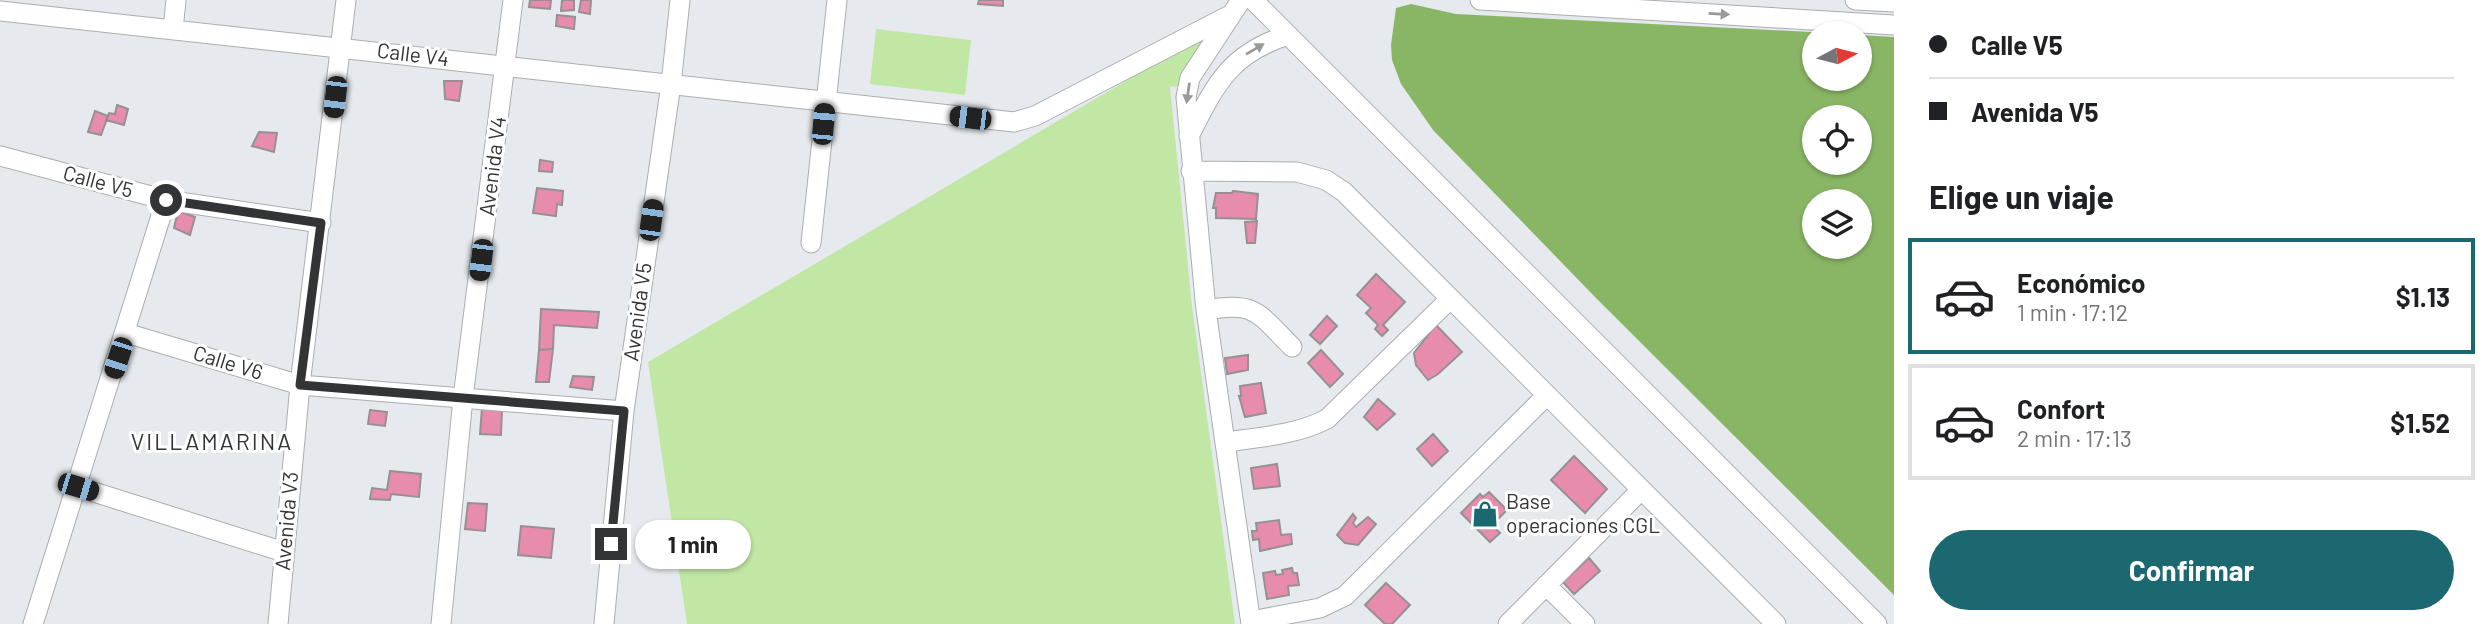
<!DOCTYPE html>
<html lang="es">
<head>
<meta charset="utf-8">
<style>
	:root { --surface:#fff; --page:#f6f6f6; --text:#202124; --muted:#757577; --line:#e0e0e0; --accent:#1c6870 }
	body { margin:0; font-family:Barlow,sans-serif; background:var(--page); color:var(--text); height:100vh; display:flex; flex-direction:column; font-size:26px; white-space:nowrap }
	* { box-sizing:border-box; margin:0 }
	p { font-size:23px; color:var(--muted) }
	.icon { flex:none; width:38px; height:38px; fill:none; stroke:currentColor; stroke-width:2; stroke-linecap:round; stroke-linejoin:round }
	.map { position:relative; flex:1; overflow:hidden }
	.side { display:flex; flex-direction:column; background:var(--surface); width:595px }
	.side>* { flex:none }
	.hud { display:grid; align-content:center; height:154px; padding:0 35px; background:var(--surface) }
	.needle { width:46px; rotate:83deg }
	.fabs { position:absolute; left:1802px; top:21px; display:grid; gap:14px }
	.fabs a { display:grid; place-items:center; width:70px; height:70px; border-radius:50%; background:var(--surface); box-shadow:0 2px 5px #0004; font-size:35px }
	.end { position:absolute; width:32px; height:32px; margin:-16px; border:9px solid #333436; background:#fff; box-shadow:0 0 0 4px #fff }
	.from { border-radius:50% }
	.bubble { position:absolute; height:49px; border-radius:24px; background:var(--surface); box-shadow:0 2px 5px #0004; font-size:23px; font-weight:700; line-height:49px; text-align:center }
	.car { position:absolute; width:21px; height:42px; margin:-21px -10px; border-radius:9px; box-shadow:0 0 5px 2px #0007; background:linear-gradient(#222 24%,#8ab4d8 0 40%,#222 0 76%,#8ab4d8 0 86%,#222 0) }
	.hud b { display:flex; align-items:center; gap:24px; height:66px; font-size:26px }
	.hud b+b { border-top:2px solid var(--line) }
	.hud i { width:18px; height:18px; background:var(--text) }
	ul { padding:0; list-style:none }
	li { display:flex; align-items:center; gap:21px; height:116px; margin:0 14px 10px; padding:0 21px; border:4px solid var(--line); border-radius:0px }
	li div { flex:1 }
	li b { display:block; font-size:26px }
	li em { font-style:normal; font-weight:700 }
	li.active { border-color:var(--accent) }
	li>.icon { width:63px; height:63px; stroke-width:1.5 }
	h2 { padding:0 35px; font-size:32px; line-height:84px }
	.cta { display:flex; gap:14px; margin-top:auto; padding:14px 35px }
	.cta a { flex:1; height:80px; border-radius:42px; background:var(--accent); color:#fff; font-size:28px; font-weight:700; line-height:80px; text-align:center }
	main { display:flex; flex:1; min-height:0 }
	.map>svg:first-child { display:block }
	.green { fill:#c0e7a3 }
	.forest { fill:#89b665; fill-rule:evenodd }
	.building { fill:#e88cae; stroke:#969092; stroke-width:2 }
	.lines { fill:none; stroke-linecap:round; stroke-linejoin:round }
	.minor-casing { stroke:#aaadb1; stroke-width:21 }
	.minor { stroke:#fff; stroke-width:19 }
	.oneway { fill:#999a9a }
	.route { stroke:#333436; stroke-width:9 }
	.labels { text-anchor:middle; stroke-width:6; stroke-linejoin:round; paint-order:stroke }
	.street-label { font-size:21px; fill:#333436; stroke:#fff }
	.poi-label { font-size:21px; fill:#333436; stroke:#fff; text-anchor:start }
	.neighbourhood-label { font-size:23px; letter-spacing:2px; fill:#333436; stroke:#fff }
</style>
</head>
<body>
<main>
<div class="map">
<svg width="1894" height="624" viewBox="0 0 1894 624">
	<rect width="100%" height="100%" fill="#e6eaee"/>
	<path class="green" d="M 876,29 L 971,40 L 965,95 L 870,84 Z
		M 1209,36 L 1179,86 L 1170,87 L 1192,306 L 1235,624 L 687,624 L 648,362 L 1165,58 Z"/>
	<path class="forest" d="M 1411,4 L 1456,14 L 1830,33 L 1815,33 L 1815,79 L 1860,79 L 1860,35 L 1894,37 L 1894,595 L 1596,298 L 1433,130 L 1401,84 L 1392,60 L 1391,45 L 1396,8 ZM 1815,117 L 1860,117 L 1860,163 L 1815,163 ZM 1815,201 L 1860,201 L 1860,247 L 1815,247 Z"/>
	<path class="building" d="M 530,0 L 551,0 L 550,9 L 529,7 Z
		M 562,0 L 574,0 L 574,10 L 561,11 Z
		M 581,0 L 591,0 L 590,14 L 579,12 Z
		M 979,0 L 1003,0 L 1003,6 L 978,4 Z
		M 557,15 L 575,17 L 574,29 L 556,26 Z
		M 444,81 L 462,81 L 459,101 L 445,99 Z
		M 117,105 L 128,109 L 124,125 L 106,120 L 109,113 L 115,114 Z
		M 95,111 L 108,116 L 101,135 L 88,132 Z
		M 259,132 L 277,133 L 274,152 L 252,146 Z
		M 540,160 L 553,162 L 552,172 L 539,171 Z
		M 537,188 L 563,191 L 562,205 L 557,204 L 556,216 L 533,213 Z
		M 1233,191 L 1258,194 L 1256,219 L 1216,218 L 1216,208 L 1213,208 L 1216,193 L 1232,193 Z
		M 178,211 L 195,217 L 190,235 L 174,228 Z
		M 1257,221 L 1255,243 L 1247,243 L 1245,222 Z
		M 1376,274 L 1405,302 L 1383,325 L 1388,330 L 1382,336 L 1375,329 L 1378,325 L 1366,313 L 1371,308 L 1357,295 Z
		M 541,309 L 599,312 L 597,328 L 554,325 L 553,349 L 539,350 Z
		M 1327,316 L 1337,326 L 1320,344 L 1310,335 Z
		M 1436,325 L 1462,352 L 1438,374 L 1428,380 L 1416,365 L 1414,353 Z
		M 553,349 L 549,382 L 536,382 L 539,350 Z
		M 1321,350 L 1343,374 L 1330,387 L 1308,363 Z
		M 1248,355 L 1248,370 L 1227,374 L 1225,358 Z
		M 573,376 L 594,377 L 592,390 L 570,387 Z
		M 1261,383 L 1266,413 L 1245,417 L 1239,396 L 1241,396 L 1240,386 Z
		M 1378,399 L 1395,414 L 1377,430 L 1364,417 Z
		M 482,408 L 502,409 L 501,435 L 480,434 Z
		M 370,410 L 387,412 L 385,426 L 368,424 Z
		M 1433,434 L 1448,451 L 1432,466 L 1417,449 Z
		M 1574,456 L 1607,489 L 1585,513 L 1551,480 Z
		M 1277,464 L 1280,486 L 1254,489 L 1251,468 Z
		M 390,471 L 421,474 L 419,497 L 391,494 L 390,500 L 370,499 L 372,488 L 387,490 Z
		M 1489,492 L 1507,510 L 1492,525 L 1500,533 L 1490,542 L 1461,513 L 1480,494 L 1483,497 Z
		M 468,503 L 487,504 L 485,531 L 465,529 Z
		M 1353,514 L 1356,518 L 1353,523 L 1356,527 L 1368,517 L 1376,524 L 1358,545 L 1345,543 L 1337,535 Z
		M 1279,520 L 1281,535 L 1291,534 L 1292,544 L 1260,551 L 1259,539 L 1253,540 L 1252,531 L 1257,531 L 1256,523 Z
		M 521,526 L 554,529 L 551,558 L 518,555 Z
		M 1589,558 L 1600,571 L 1574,594 L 1563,582 Z
		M 1292,568 L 1293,573 L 1297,573 L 1299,585 L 1288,586 L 1289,595 L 1267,599 L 1263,573 L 1275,571 L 1276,575 L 1283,574 L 1282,570 Z
		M 1386,583 L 1410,605 L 1392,624 L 1385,624 L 1365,605 Z"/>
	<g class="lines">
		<g class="minor-casing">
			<path id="minor" d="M 1241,0 L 1190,78 L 1186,97 L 1206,310 L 1251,624
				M 1253,0 L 1877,624
				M 1480,0 L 1894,25
				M 1855,0 L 1894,2
				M 0,11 L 1014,122 L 1035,116 L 1230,15
				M 173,30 L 176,0
				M 1189,136 C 1216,84 1229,54 1288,35
				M 0,156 L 166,200 L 321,223
				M 1191,171 L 1297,172 L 1326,180 L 1344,192 L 1776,624
				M 811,243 L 837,0
				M 1206,310 C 1256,301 1258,313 1292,347
				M 126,333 L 300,385 L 624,411
				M 1226,442 C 1260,437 1296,435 1327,419 L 1450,299
				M 78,487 L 284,552
				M 1546,585 L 1585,624
				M 1251,621 L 1320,608 L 1345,596 L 1547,395
				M 33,624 L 166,200
				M 278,624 L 300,385 L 346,0
				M 441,624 L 463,398 L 513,0
				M 604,624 L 624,411 L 671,84 L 680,0
				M 1508,624 L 1641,490"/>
		</g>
		<use href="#minor" class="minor"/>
	</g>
	<defs><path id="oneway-solid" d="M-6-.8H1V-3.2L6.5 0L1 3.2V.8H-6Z" transform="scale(1.75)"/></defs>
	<g class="oneway">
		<use href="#oneway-solid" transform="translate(1719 14) rotate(3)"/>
		<use href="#oneway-solid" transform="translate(1255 49) rotate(-31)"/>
		<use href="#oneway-solid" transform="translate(1188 93) rotate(98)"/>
	</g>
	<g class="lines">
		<path class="route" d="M 166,200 L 321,223 L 300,385 L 624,411 L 611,544"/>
	</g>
	<defs>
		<g id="shop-bare" transform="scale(2.1)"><path d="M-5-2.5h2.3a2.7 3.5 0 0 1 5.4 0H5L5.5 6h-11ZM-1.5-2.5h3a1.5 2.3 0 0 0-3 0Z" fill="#1c6870" stroke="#fff" stroke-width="2.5" paint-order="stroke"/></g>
	</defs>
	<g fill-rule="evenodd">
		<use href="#shop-bare" x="1485" y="514"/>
	</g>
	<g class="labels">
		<g class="street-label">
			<text transform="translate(413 55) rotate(7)" y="7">Calle V4</text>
			<text transform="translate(493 166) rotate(-83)" y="7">Avenida V4</text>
			<text transform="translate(98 182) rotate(15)" y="7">Calle V5</text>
			<text transform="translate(638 312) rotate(-82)" y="7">Avenida V5</text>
			<text transform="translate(228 363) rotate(17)" y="7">Calle V6</text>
			<text transform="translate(287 521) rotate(-85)" y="7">Avenida V3</text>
		</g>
		<g class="poi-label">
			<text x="1506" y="509">Base<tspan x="1506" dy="24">operaciones CGL</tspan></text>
		</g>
		<g class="neighbourhood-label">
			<text x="212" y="450">VILLAMARINA</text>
		</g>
	</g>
</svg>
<div class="fabs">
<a><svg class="needle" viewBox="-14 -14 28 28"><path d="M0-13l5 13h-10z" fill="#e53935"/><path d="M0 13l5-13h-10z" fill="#757577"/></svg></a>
<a><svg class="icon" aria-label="locate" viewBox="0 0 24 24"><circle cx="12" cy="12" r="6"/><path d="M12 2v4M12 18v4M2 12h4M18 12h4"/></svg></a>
<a><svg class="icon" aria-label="layers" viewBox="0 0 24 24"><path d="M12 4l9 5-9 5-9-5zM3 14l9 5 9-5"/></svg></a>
</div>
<i class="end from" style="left:166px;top:200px"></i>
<i class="end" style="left:611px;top:544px"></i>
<div class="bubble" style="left:635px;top:520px;width:116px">1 min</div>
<i class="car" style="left:335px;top:97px;rotate:187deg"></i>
<i class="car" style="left:970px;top:118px;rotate:277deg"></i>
<i class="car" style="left:823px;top:124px;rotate:5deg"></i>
<i class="car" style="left:651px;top:220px;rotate:8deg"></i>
<i class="car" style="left:481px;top:260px;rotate:187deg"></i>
<i class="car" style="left:118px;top:358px;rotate:198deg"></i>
<i class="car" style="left:78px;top:487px;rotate:107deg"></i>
</div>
<section class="side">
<div class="hud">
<b><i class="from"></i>Calle V5</b>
<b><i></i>Avenida V5</b>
</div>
<h2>Elige un viaje</h2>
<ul>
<li class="active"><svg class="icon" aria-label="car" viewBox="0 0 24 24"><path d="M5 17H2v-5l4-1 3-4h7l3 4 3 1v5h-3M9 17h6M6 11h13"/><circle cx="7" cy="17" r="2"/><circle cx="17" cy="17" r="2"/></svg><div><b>Económico</b><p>1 min · 17:12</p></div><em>$1.13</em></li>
<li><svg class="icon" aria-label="car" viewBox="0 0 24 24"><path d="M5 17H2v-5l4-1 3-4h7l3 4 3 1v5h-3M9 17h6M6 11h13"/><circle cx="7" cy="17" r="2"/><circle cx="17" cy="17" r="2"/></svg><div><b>Confort</b><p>2 min · 17:13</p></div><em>$1.52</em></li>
</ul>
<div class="cta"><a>Confirmar</a></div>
</section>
</main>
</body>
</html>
